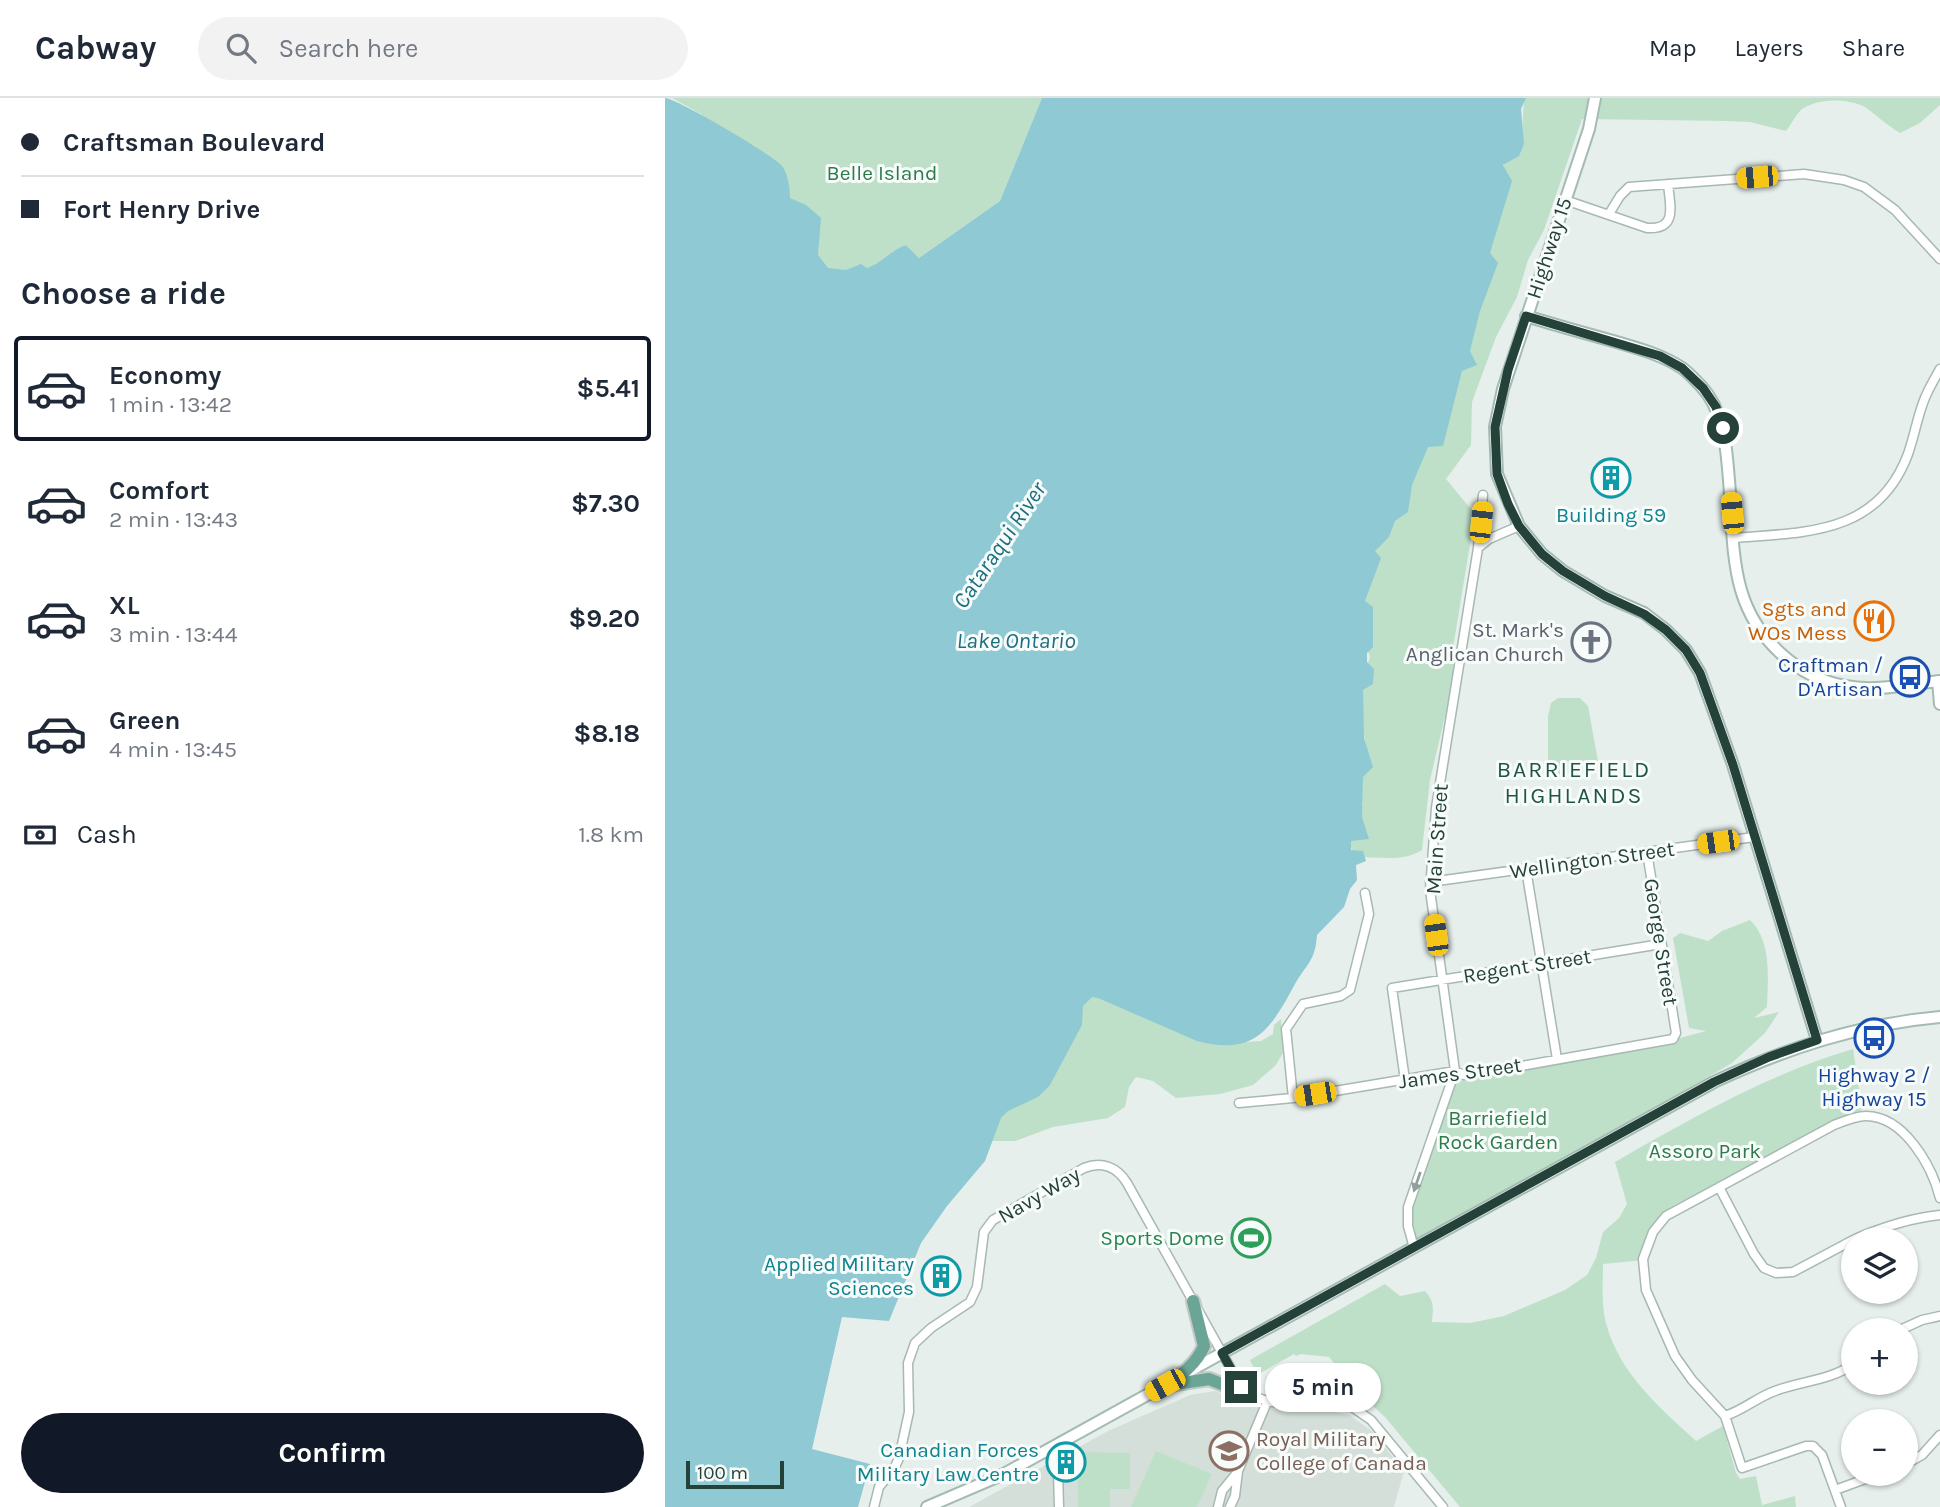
<!DOCTYPE html>
<html lang="en">
<head>
<meta charset="utf-8">
<style>
	:root { --surface:#fff; --page:#f2f2f3; --text:#1f2937; --muted:#747a83; --line:#e0e1e3; --accent:#111827 }
	body { margin:0; font-family:Karla,sans-serif; background:var(--page); color:var(--text); height:100vh; display:flex; flex-direction:column; font-size:26px; white-space:nowrap }
	* { box-sizing:border-box; margin:0 }
	p { font-size:23px; color:var(--muted) }
	.icon { flex:none; width:38px; height:38px; fill:none; stroke:currentColor; stroke-width:2; stroke-linecap:round; stroke-linejoin:round }
	.map { position:relative; flex:1; overflow:hidden }
	.details { display:flex; flex-direction:column; background:var(--surface); width:665px }
	.details>* { flex:none }
	.hud { display:grid; align-content:center; height:154px; padding:0 21px; background:var(--surface) }
	.controls { position:absolute; left:1176px; top:1129px; display:grid; gap:14px }
	.controls a { display:grid; place-items:center; width:77px; height:77px; border-radius:50%; background:var(--surface); box-shadow:0 2px 5px #0004; font-size:35px }
	.scale { position:absolute; left:21px; bottom:18px; width:98px; box-sizing:border-box; padding-left:7px; border:4px solid #24423a; border-top:0; font-size:19px; line-height:24px; white-space:nowrap; color:#24423a; -webkit-text-stroke:5px #f7fbf9; paint-order:stroke }
	.end { position:absolute; width:32px; height:32px; margin:-16px; border:9px solid #24423a; background:#fff; box-shadow:0 0 0 4px #fff }
	.from { border-radius:50% }
	.bubble { position:absolute; height:49px; border-radius:24px; background:var(--surface); box-shadow:0 2px 5px #0004; font-size:23px; font-weight:700; line-height:49px; text-align:center }
	.car { position:absolute; width:21px; height:42px; margin:-21px -10px; border-radius:9px; box-shadow:0 0 5px 2px #0007; background:linear-gradient(#f5c518 24%,#345 0 40%,#f5c518 0 76%,#345 0 86%,#f5c518 0) }
	.hud b { display:flex; align-items:center; gap:24px; height:66px; font-size:26px }
	.hud b+b { border-top:2px solid var(--line) }
	.hud i { width:18px; height:18px; background:var(--text) }
	ul { padding:0; list-style:none }
	li { display:flex; align-items:center; gap:21px; height:105px; margin:0 14px 10px; padding:0 7px; border:4px solid transparent; border-radius:7px }
	li div { flex:1 }
	li b { display:block; font-size:26px }
	li em { font-style:normal; font-weight:700 }
	li.selected { border-color:var(--accent) }
	li>.icon { width:63px; height:63px; stroke-width:1.5 }
	h2 { padding:0 21px; font-size:32px; line-height:84px }
	.pay { display:flex; align-items:center; gap:18px; height:77px; padding:0 21px; font-size:26px }
	.pay p { margin-inline-start:auto }
	.primary-button { display:flex; gap:14px; margin-top:auto; padding:14px 21px }
	.primary-button a { flex:1; height:80px; border-radius:42px; background:var(--accent); color:#fff; font-size:28px; font-weight:700; line-height:80px; text-align:center }
	header { display:flex; align-items:center; gap:42px; box-sizing:border-box; height:98px; padding:0 35px; background:var(--surface); border-bottom:2px solid var(--line) }
	header strong { font-size:33px }
	nav { display:flex; gap:38px; margin-inline-start:auto; font-size:24px }
	.search { width:490px; height:63px; background:var(--page); display:flex; align-items:center; gap:18px; box-sizing:border-box; padding:0 24px; border-radius:38px; color:var(--muted); font-size:26px }
	main { display:flex; flex:1; min-height:0 }
	.map>svg:first-child { display:block }
	.built { fill:#d4dfda }
	.green { fill:#bfe0c8 }
	.water { fill:#8ec9d4 }
	.lines { fill:none; stroke-linecap:round; stroke-linejoin:round }
	.street-casing { stroke:#a8b8b2; stroke-width:11 }
	.secondary-casing { stroke:#a4bbb3; stroke-width:14 }
	.primary-casing { stroke:#c2cac8; stroke-width:16 }
	.street { stroke:#fff; stroke-width:8 }
	.secondary { stroke:#fff; stroke-width:10 }
	.primary { stroke:#6aa596; stroke-width:12 }
	.oneway { fill:#92a09c }
	.route { stroke:#24423a; stroke-width:9 }
	.labels { text-anchor:middle; stroke-width:6; stroke-linejoin:round; paint-order:stroke }
	.park-label { font-size:21px; fill:#2d7a4b; stroke:#f7fbf9 }
	.street-label { font-size:21px; fill:#24423a; stroke:#f7fbf9 }
	.culture-label { font-size:21px; fill:#0d838f; stroke:#f7fbf9; text-anchor:end }
	.food-label { font-size:21px; fill:#c56008; stroke:#f7fbf9; text-anchor:end }
	.worship-label { font-size:21px; fill:#5b616d; stroke:#f7fbf9; text-anchor:end }
	.transit-label { font-size:21px; fill:#164399; stroke:#f7fbf9; text-anchor:end }
	.leisure-label { font-size:21px; fill:#27864d; stroke:#f7fbf9; text-anchor:end }
	.education-label { font-size:21px; fill:#785e54; stroke:#f7fbf9; text-anchor:start }
	.water-label { font-size:23px; font-style:italic; fill:#1c6f80; stroke:#f7fbf9 }
	.neighbourhood-label { font-size:23px; letter-spacing:2px; fill:#1f5548; stroke:#f7fbf9 }
</style>
</head>
<body>
<header>
<strong>Cabway</strong>
<div class="search"><svg class="icon" aria-label="search" viewBox="0 0 24 24"><circle cx="10" cy="10" r="6"/><path d="M15 15l6 6"/></svg>Search here</div>
<nav><a>Map</a><a>Layers</a><a>Share</a></nav>
</header>
<main>
<section class="details">
<div class="hud">
<b><i class="from"></i>Craftsman Boulevard</b>
<b><i></i>Fort Henry Drive</b>
</div>
<h2>Choose a ride</h2>
<ul>
<li class="selected"><svg class="icon" aria-label="car" viewBox="0 0 24 24"><path d="M5 17H2v-5l4-1 3-4h7l3 4 3 1v5h-3M9 17h6M6 11h13"/><circle cx="7" cy="17" r="2"/><circle cx="17" cy="17" r="2"/></svg><div><b>Economy</b><p>1 min · 13:42</p></div><em>$5.41</em></li>
<li><svg class="icon" aria-label="car" viewBox="0 0 24 24"><path d="M5 17H2v-5l4-1 3-4h7l3 4 3 1v5h-3M9 17h6M6 11h13"/><circle cx="7" cy="17" r="2"/><circle cx="17" cy="17" r="2"/></svg><div><b>Comfort</b><p>2 min · 13:43</p></div><em>$7.30</em></li>
<li><svg class="icon" aria-label="car" viewBox="0 0 24 24"><path d="M5 17H2v-5l4-1 3-4h7l3 4 3 1v5h-3M9 17h6M6 11h13"/><circle cx="7" cy="17" r="2"/><circle cx="17" cy="17" r="2"/></svg><div><b>XL</b><p>3 min · 13:44</p></div><em>$9.20</em></li>
<li><svg class="icon" aria-label="car" viewBox="0 0 24 24"><path d="M5 17H2v-5l4-1 3-4h7l3 4 3 1v5h-3M9 17h6M6 11h13"/><circle cx="7" cy="17" r="2"/><circle cx="17" cy="17" r="2"/></svg><div><b>Green</b><p>4 min · 13:45</p></div><em>$8.18</em></li>
</ul>
<div class="pay"><svg class="icon" aria-label="cash" viewBox="0 0 24 24"><path d="M3 7h18v10H3z"/><circle cx="12" cy="12" r="2"/></svg>Cash<p>1.8 km</p></div>
<div class="primary-button"><a>Confirm</a></div>
</section>
<div class="map">
<svg width="1275" height="1409" viewBox="0 0 1275 1409">
	<rect width="100%" height="100%" fill="#e6efeb"/>
	<path class="built" d="M 550,1293 L 590,1308 L 659,1312 L 684,1317 L 707,1333 L 739,1373 L 729,1409 L 304,1409 L 443,1333 L 525,1297 Z"/>
	<path class="green" d="M 7,0 L 377,0 L 335,103 L 254,160 L 241,147 C 229,151 224,159 213,166 C 198,176 176,175 158,175 L 125,100 L 36,16 Z
		M 859,0 L 1275,0 L 1275,7 L 1255,25 L 1235,35 C 1222,27 1212,18 1200,9 C 1183,0 1154,0 1137,11 C 1131,16 1126,27 1121,33 L 1085,24 L 1062,23 L 917,21 L 879,132 L 863,162 L 852,199 L 831,239 L 807,304 L 806,347 L 781,381 L 810,416 L 788,550 L 789,580 L 765,682 L 757,752 C 739,764 714,759 693,759 L 675,736 L 698,706 L 690,669 L 700,643 L 697,626 L 690,607 L 705,559 L 699,541 L 691,489 L 835,92 L 840,59 L 857,35 Z
		M 893,600 L 915,600 L 923,608 L 935,674 L 883,677 L 883,618 L 886,605 Z
		M 1085,822 C 1107,843 1103,881 1102,909 L 1089,920 L 1114,914 L 1100,935 L 1067,965 L 749,1150 L 742,1119 L 790,973 L 799,977 L 1004,943 L 1041,933 L 1024,930 L 1008,840 L 1015,835 L 1043,843 L 1057,833 Z
		M 429,890 L 563,945 L 596,943 L 608,936 L 609,927 L 616,921 L 618,955 L 610,968 L 588,987 L 555,996 L 511,1000 L 488,983 L 471,979 L 464,989 L 460,1009 L 443,1020 L 388,1029 L 350,1043 L 320,1043 L 412,902 Z
		M 1188,951 L 1197,1012 L 1168,1024 L 1004,1110 L 991,1128 L 979,1162 L 938,1166 C 938,1184 936,1207 941,1225 C 954,1275 994,1309 1031,1343 L 1058,1328 L 1071,1375 L 1075,1381 L 1091,1378 L 1097,1407 L 1130,1398 L 1131,1409 L 795,1409 L 720,1319 L 709,1309 L 694,1302 L 688,1286 L 664,1259 L 636,1256 L 631,1258 L 629,1256 L 592,1277 L 585,1262 L 720,1186 L 735,1198 L 760,1193 C 770,1204 768,1210 767,1224 L 805,1225 L 839,1218 L 900,1192 L 922,1177 L 931,1160 L 938,1134 L 954,1120 L 962,1106 L 950,1064 C 1027,1020 1103,976 1188,951 Z
		M 491,1353 L 547,1376 L 532,1409 L 466,1409 Z
		M 413,1354 L 465,1355 L 465,1391 L 445,1391 L 445,1409 L 413,1409 Z"/>
	<path class="water" d="M 0,0 C 11,0 112,59 118,69 C 123,78 125,90 125,100 L 141,107 L 156,120 L 153,157 L 163,170 L 181,172 L 196,166 L 202,170 C 217,165 226,152 241,147 L 254,160 L 335,103 L 377,0 L 861,0 L 856,11 L 859,46 L 854,58 L 838,67 L 847,83 L 825,155 L 833,165 L 815,213 L 805,253 L 812,267 L 797,273 L 778,348 L 763,349 L 747,387 L 743,414 L 730,423 L 724,439 L 710,453 L 716,460 L 700,503 L 708,509 L 708,549 L 702,555 L 702,564 L 709,571 L 708,586 L 698,592 L 699,640 L 708,669 L 698,679 L 697,719 L 704,741 L 686,743 L 686,752 L 698,753 L 701,763 L 691,767 L 692,782 L 685,791 L 679,809 L 652,837 C 650,864 642,865 630,886 C 605,932 590,958 532,943 L 433,900 L 427,899 L 418,908 L 417,927 L 385,987 L 373,999 L 343,1013 L 336,1020 L 320,1063 L 282,1108 L 256,1145 L 224,1223 L 177,1219 L 147,1351 L 205,1366 L 193,1409 L 0,1409 Z"/>
	<g class="lines">
		<g class="street-casing">
			<path id="street" d="M 900,102 L 982,130 C 1013,132 1005,108 1003,86
				M 944,116 L 955,98 L 964,89 L 1139,76 L 1179,82 L 1199,89 L 1230,112 L 1275,161
				M 1069,440 C 1141,434 1213,437 1243,356 C 1249,339 1252,321 1258,305 C 1262,293 1269,282 1275,271
				M 813,450 L 824,441 L 854,428
				M 861,771 L 892,961
				M 765,784 L 1089,739
				M 740,982 L 727,890 L 996,846
				M 628,1000 L 621,931 L 638,906 L 676,898 L 685,892 L 704,816 L 700,795
				M 574,1005 L 628,1000 L 790,973 L 799,977 L 834,972 L 1008,941 L 1011,935 L 982,754
				M 1054,1089 L 1089,1156 L 1099,1170 L 1111,1175 L 1128,1174 L 1188,1142
				M 1190,1141 C 1218,1129 1245,1120 1275,1117
				M 749,1150 L 743,1128 L 743,1109 L 790,973 L 765,792 L 771,710 L 813,450 L 818,397
				M 1235,1232 L 1257,1222 L 1275,1218
				M 1060,1318 C 1076,1313 1089,1302 1105,1295 C 1131,1283 1164,1284 1188,1266
				M 383,1353 L 393,1374 L 394,1409
				M 1241,1366 L 1257,1357 L 1275,1337
				M 1170,1392 L 1214,1376
				M 209,1409 L 214,1389 L 229,1371 L 234,1360 L 244,1314 L 243,1265 L 250,1245 L 266,1230 L 305,1204 L 312,1189 L 319,1134 L 328,1122 L 419,1070 C 437,1063 452,1069 462,1085 L 576,1289 C 601,1312 634,1304 666,1304 L 687,1309 L 706,1322 L 778,1409
				M 553,1409 L 557,1393 L 571,1376
				M 565,1409 L 570,1398 L 573,1373 L 602,1304
				M 1176,1409 L 1157,1357 L 1148,1348 L 1141,1348 L 1077,1370 L 1060,1318 L 1027,1282 L 1010,1258 L 981,1192 L 978,1161 L 988,1134 L 1001,1118 L 1169,1027 C 1179,1023 1191,1018 1201,1018 C 1239,1018 1267,1068 1275,1100"/>
		</g>
		<g class="secondary-casing">
			<path id="secondary" d="M 930,0 L 924,31 L 838,291 L 830,329 L 832,376 L 854,428 L 877,456 L 898,473 L 940,498 L 979,515 L 1001,532 L 1021,552 L 1035,575 L 1068,667 L 1152,942
				M 861,218 C 890,227 919,235 948,243 C 971,250 996,256 1017,270 C 1023,274 1030,282 1036,288 C 1060,314 1061,349 1064,382 C 1067,418 1066,457 1076,492 C 1090,540 1131,579 1180,588 C 1211,594 1244,586 1275,583
				M 1273,583 L 1275,606
				M 521,1275 L 1049,984 C 1122,950 1195,926 1275,919
				M 262,1409 L 339,1376 L 500,1287"/>
		</g>
		<g class="primary-casing">
			<path id="primary" d="M 500,1287 C 515,1279 532,1265 539,1248 L 528,1203
				M 504,1287 L 544,1281 L 584,1297"/>
		</g>
		<use href="#street" class="street"/>
		<use href="#secondary" class="secondary"/>
		<use href="#primary" class="primary"/>
	</g>
	<defs><path id="oneway-solid" d="M-6-.8H1V-3.2L6.5 0L1 3.2V.8H-6Z" transform="scale(1.75)"/></defs>
	<use class="oneway" href="#oneway-solid" transform="translate(752 1084) rotate(109)"/>
	<g class="lines">
		<path class="route" d="M 576,1289 L 557,1255 L 1049,984 L 1104,959 L 1152,942 L 1068,667 L 1035,575 L 1021,552 L 1001,532 L 979,516 L 940,498 L 898,473 L 877,456 L 854,428 L 843,406 L 832,376 L 830,329 L 843,272 L 861,218 L 995,258 L 1017,270 L 1038,290 L 1051,309 L 1058,330"/>
	</g>
	<defs>
		<g id="building-ring" transform="scale(2.0125)"><circle r="9.5" fill="#f7fbf9" stroke="#0f9aa8" stroke-width="1.5"/><path d="M-4-6H4V6H1V3H-1V6H-4ZM-2.5-4.3h1.7v1.8h-1.7ZM.8-4.3h1.7v1.8H.8ZM-2.5-1h1.7V.8h-1.7ZM.8-1h1.7V.8H.8Z" fill="#0f9aa8"/></g>
		<g id="restaurant-ring" transform="scale(2.0125)"><circle r="9.5" fill="#f7fbf9" stroke="#e8710a" stroke-width="1.5"/><path d="M-5-6h1v4h1v-4h1v4h1v-4h1v5L-1.5 .5V6h-2V.5L-5-1ZM5-6V6H3V1.5H1.5Q1.5-4 5-6Z" fill="#e8710a"/></g>
		<g id="church-ring" transform="scale(2.0125)"><circle r="9.5" fill="#f7fbf9" stroke="#6b7280" stroke-width="1.5"/><path d="M-1.2-6h2.4v3.5h3.3v2.4h-3.3V6h-2.4V-.1h-3.3v-2.4h3.3Z" fill="#6b7280"/></g>
		<g id="bus-ring" transform="scale(2.0125)"><circle r="9.5" fill="#f7fbf9" stroke="#1a4fb4" stroke-width="1.5"/><path d="M-5-6H5V4H4V6H2V4H-2V6H-4V4H-5ZM-3.5-4V0h7V-4ZM-3.5 1.2v1.5H-2V1.2ZM2 1.2v1.5H3.5V1.2Z" fill="#1a4fb4"/></g>
		<g id="stadium-ring" transform="scale(2.0125)"><circle r="9.5" fill="#f7fbf9" stroke="#2e9e5b" stroke-width="1.5"/><path d="M0-5a6.5 5 0 1 0 0 10a6.5 5 0 1 0 0-10ZM-3.5-1.8h7v3.6h-7Z" fill="#2e9e5b"/></g>
		<g id="university-ring" transform="scale(2.0125)"><circle r="9.5" fill="#f7fbf9" stroke="#8d6e63" stroke-width="1.5"/><path d="M0-5L7-2L0 1L-7-2ZM-4 1L0 2.5L4 1V4Q0 6-4 4Z" fill="#8d6e63"/></g>
	</defs>
	<g fill-rule="evenodd">
		<use href="#building-ring" x="946" y="380"/>
		<use href="#restaurant-ring" x="1209" y="523"/>
		<use href="#church-ring" x="926" y="544"/>
		<use href="#bus-ring" x="1245" y="579"/>
		<use href="#bus-ring" x="1209" y="940"/>
		<use href="#stadium-ring" x="586" y="1140"/>
		<use href="#building-ring" x="276" y="1178"/>
		<use href="#university-ring" x="564" y="1353"/>
		<use href="#building-ring" x="401" y="1364"/>
	</g>
	<g class="labels">
		<g class="park-label">
			<text x="217" y="82">Belle Island</text>
			<text x="833" y="1027">Barriefield<tspan x="833" dy="24">Rock Garden</tspan></text>
			<text x="1040" y="1060">Assoro Park</text>
		</g>
		<g class="street-label">
			<text transform="translate(884 150) rotate(-72)" y="7">Highway 15</text>
			<text transform="translate(772 741) rotate(-86)" y="7">Main Street</text>
			<text transform="translate(927 762) rotate(-8)" y="7">Wellington Street</text>
			<text transform="translate(996 844) rotate(81)" y="7">George Street</text>
			<text transform="translate(862 868) rotate(-9)" y="7">Regent Street</text>
			<text transform="translate(795 975) rotate(-8)" y="7">James Street</text>
			<text transform="translate(374 1097) rotate(-30)" y="7">Navy Way</text>
		</g>
		<g class="culture-label">
			<text x="946" y="424" text-anchor="middle">Building 59</text>
			<text x="249" y="1173">Applied Military<tspan x="249" dy="24">Sciences</tspan></text>
			<text x="374" y="1359">Canadian Forces<tspan x="374" dy="24">Military Law Centre</tspan></text>
		</g>
		<g class="food-label">
			<text x="1182" y="518">Sgts and<tspan x="1182" dy="24">WOs Mess</tspan></text>
		</g>
		<g class="worship-label">
			<text x="899" y="539">St. Mark's<tspan x="899" dy="24">Anglican Church</tspan></text>
		</g>
		<g class="transit-label">
			<text x="1218" y="574">Craftman /<tspan x="1218" dy="24">D'Artisan</tspan></text>
			<text x="1209" y="984" text-anchor="middle">Highway 2 /<tspan x="1209" dy="24">Highway 15</tspan></text>
		</g>
		<g class="leisure-label">
			<text x="559" y="1147">Sports Dome</text>
		</g>
		<g class="education-label">
			<text x="591" y="1348">Royal Military<tspan x="591" dy="24">College of Canada</tspan></text>
		</g>
		<g class="water-label">
			<text transform="translate(334 447) rotate(-56)" y="8">Cataraqui River</text>
			<text x="351" y="550">Lake Ontario</text>
		</g>
		<g class="neighbourhood-label">
			<text x="909" y="679">BARRIEFIELD<tspan x="909" dy="26">HIGHLANDS</tspan></text>
		</g>
	</g>
</svg>
<div class="controls">
<a><svg class="icon" aria-label="layers" viewBox="0 0 24 24"><path d="M12 4l9 5-9 5-9-5zM3 14l9 5 9-5"/></svg></a>
<a>+</a>
<a>−</a>
</div>
<div class="scale">100 m</div>
<i class="end from" style="left:1058px;top:330px"></i>
<i class="end" style="left:576px;top:1289px"></i>
<div class="bubble" style="left:600px;top:1265px;width:116px">5 min</div>
<i class="car" style="left:1092px;top:79px;rotate:265deg"></i>
<i class="car" style="left:1067px;top:415px;rotate:355deg"></i>
<i class="car" style="left:816px;top:424px;rotate:6deg"></i>
<i class="car" style="left:1053px;top:744px;rotate:262deg"></i>
<i class="car" style="left:771px;top:837px;rotate:352deg"></i>
<i class="car" style="left:650px;top:996px;rotate:261deg"></i>
<i class="car" style="left:500px;top:1287px;rotate:241deg"></i>
</div>
</main>
</body>
</html>
